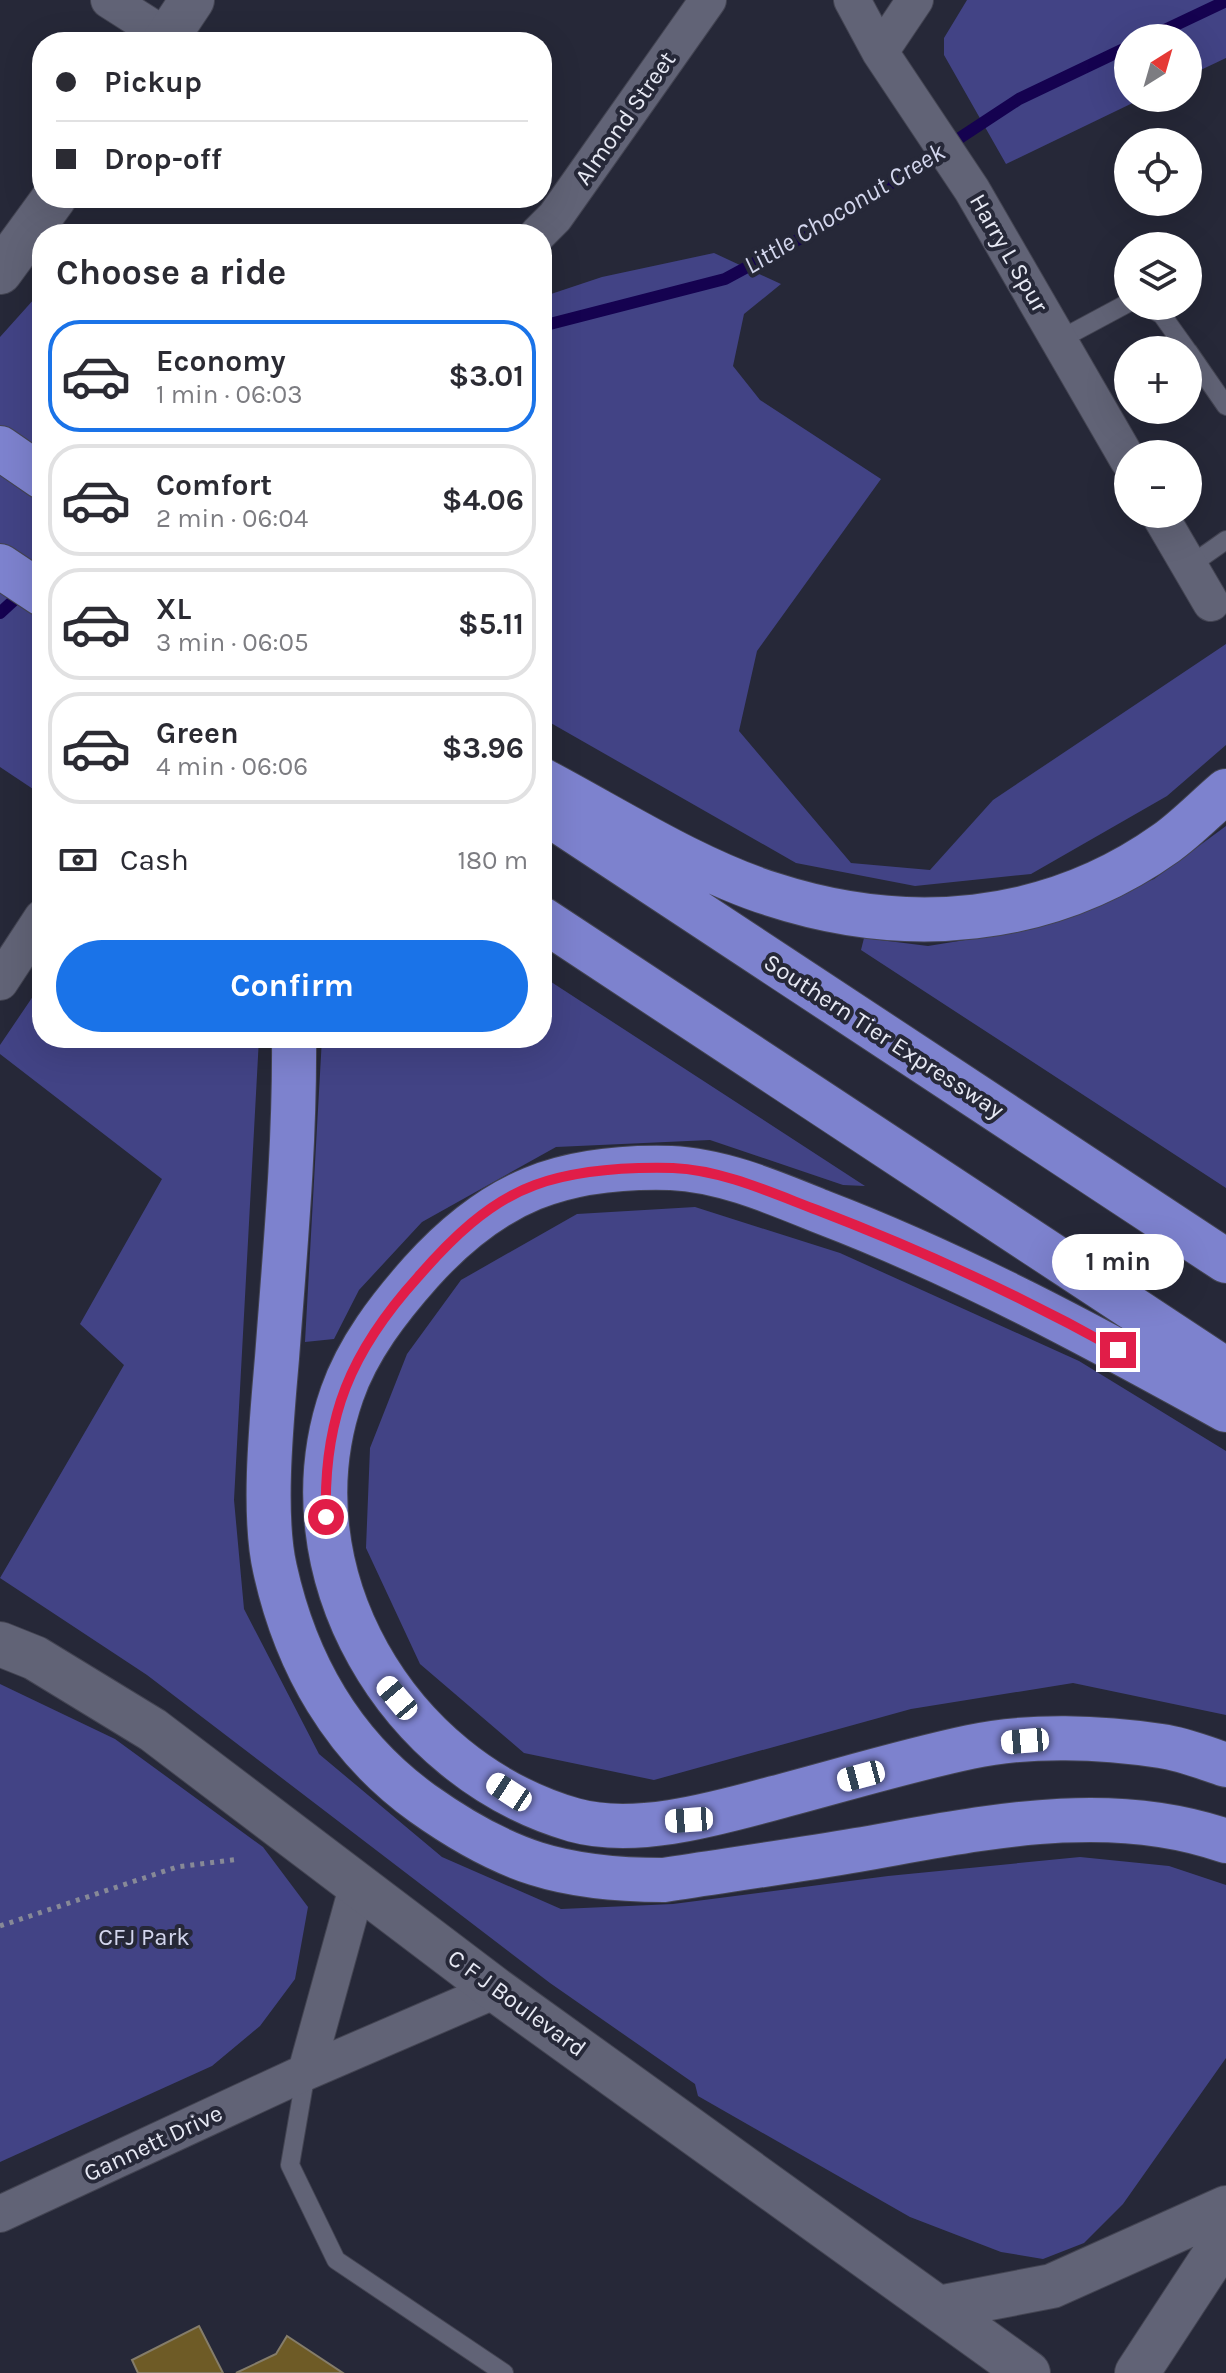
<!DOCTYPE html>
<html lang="en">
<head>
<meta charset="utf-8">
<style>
	:root { --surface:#fff; --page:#f7f7f7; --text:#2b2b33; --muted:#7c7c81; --line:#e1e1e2; --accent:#1a73e8 }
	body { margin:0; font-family:Karla,sans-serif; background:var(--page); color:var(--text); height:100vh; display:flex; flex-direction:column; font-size:30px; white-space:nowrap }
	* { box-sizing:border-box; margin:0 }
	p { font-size:26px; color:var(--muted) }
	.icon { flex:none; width:44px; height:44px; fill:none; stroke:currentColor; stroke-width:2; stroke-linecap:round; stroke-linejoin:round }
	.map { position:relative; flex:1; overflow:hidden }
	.details { position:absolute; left:32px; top:224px; width:520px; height:824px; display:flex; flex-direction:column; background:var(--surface); border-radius:32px; box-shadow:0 8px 32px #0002 }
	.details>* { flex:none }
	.guide { position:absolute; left:32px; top:32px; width:520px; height:176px; border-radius:32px; box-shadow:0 8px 32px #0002; display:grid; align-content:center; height:176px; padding:0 24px; background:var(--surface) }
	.needle { width:52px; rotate:37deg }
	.fabs { position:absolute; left:1114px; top:24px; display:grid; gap:16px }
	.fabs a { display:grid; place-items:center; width:88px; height:88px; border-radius:50%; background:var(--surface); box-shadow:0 8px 32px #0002; font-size:40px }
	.end { position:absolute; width:36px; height:36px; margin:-18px; border:10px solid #e11d48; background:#fff; box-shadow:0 0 0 4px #fff }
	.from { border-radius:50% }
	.bubble { position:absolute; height:56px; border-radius:28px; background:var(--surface); box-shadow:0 8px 32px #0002; font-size:26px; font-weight:700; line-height:56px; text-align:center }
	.car { position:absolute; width:24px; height:48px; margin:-24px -12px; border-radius:10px; box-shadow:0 0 6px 2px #0007; background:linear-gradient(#fff 24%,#345 0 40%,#fff 0 76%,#345 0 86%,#fff 0) }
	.guide b { display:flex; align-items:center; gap:28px; height:76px; font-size:30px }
	.guide b+b { border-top:2px solid var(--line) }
	.guide i { width:20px; height:20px; background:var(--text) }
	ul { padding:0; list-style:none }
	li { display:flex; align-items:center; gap:24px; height:112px; margin:0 16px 12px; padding:0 8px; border:4px solid var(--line); border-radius:32px }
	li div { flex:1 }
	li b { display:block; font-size:30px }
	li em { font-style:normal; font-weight:700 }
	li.current { border-color:var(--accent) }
	li>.icon { width:72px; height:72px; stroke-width:1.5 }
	h2 { padding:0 24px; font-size:36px; line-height:96px }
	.pay { display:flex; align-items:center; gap:20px; height:88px; padding:0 24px; font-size:30px }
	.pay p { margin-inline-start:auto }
	.button { display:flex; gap:16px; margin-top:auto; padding:16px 24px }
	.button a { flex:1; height:92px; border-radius:48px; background:var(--accent); color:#fff; font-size:32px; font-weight:700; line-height:92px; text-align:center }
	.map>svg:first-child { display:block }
	.green { fill:#424385 }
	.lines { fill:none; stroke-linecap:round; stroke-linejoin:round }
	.stream { stroke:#150250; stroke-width:12 }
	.building { fill:#6e5b26; stroke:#857d6a; stroke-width:2 }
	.service-casing { stroke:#434452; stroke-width:20 }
	.minor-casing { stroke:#434452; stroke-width:38 }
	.tertiary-casing { stroke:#434452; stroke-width:46 }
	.motorway-casing { stroke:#434452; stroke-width:46 }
	.path { stroke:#878997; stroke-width:5; stroke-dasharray:4 6; stroke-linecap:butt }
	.service { stroke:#616376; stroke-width:18 }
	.minor { stroke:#616376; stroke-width:36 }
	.tertiary { stroke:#616376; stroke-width:44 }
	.motorway { stroke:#7d82ce; stroke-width:44 }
	.route { stroke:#e11d48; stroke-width:10 }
	.labels { text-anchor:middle; stroke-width:8; stroke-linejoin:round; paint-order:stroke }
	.street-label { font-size:24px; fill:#e7e9f4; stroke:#262838 }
	.park-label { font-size:24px; fill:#d3d6ed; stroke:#262838 }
	.water-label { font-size:26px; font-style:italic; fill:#d3d6ed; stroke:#262838 }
</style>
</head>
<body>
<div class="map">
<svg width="1226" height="2373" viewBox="0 0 1226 2373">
	<rect width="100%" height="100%" fill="#262838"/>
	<path class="green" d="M 967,0 L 1226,0 L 1226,58 L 1188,76 L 1188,38 L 1128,38 L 1128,98 L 1143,98 L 1006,164 L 944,55 L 944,38 Z
		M 714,253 L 781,284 L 744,314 L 733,366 L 760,400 L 881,479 L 757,651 L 739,731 L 851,863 L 930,870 L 993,800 L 1226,644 L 1226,745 L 1167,796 L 1031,874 L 915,886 L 796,863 L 542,718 L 542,297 L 602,277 Z
		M 35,298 L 42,302 L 42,795 L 0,767 L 0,337 Z
		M 1226,826 L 1226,1188 L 861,950 L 864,938 L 928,946 L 1033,929 L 1154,879 Z
		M 542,976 L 865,1186 L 843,1185 L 710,1140 L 556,1147 L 422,1222 L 359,1290 L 334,1339 L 305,1342 L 322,1038 L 542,1038 Z
		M 42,983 L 42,1038 L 259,1038 L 234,1500 L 244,1609 L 319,1754 L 442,1857 L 561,1909 L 673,1904 L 888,1876 L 1080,1857 L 1169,1866 L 1226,1885 L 1226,2058 L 1123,2204 L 1084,2243 L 1043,2259 L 1001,2252 L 910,2217 L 698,2096 L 695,2084 L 550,1983 L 147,1675 L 0,1578 L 124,1365 L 80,1324 L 162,1179 L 0,1054 L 0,1045 Z
		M 695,1207 L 840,1253 L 1079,1361 L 1226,1451 L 1226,1715 L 1073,1683 L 911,1709 L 654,1780 L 524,1753 L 420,1664 L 366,1548 L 370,1448 L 407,1354 L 461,1280 L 577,1214 Z
		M 0,1684 L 115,1739 L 263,1847 L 308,1907 L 295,1979 L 260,2026 L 212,2066 L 0,2162 Z"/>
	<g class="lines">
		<path class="stream" d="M 1148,38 L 1226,1
			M 542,326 L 725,279 L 838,218 L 1019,99 L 1128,47
			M 0,613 L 25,590"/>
	</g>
	<path class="building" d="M 199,2326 L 223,2373 L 138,2373 L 132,2360 Z
		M 287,2336 L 343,2373 L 236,2373 L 276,2354 Z"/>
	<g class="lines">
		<g class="service-casing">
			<path id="service" d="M 1147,306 L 1162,315 L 1187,350
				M 1059,340 L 1128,303
				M 1188,351 L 1226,406
				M 1189,566 L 1226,540
				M 306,2072 L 290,2165 L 336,2260 L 504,2373"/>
		</g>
		<g class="minor-casing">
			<path id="minor" d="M 109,0 L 167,37
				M 852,0 L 880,52 L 972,190 L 1128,460
				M 880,52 L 915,0
				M 538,234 L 555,217 L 708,0
				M 1159,514 L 1211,603
				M 0,982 L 42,918
				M 306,2072 L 358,1884
				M 0,2214 L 306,2072 L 496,1990"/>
		</g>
		<g class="tertiary-casing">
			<path id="tertiary" d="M 164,42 L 192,0
				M 0,272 L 54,198
				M 0,1644 L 35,1658 L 153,1730 L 496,1990 L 1028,2373
				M 938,2308 L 1052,2286 L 1226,2208
				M 1137,2373 L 1226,2237"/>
		</g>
		<g class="motorway-casing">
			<path id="motorway" d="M 0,448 L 42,477
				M 0,566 L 42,594
				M 542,780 C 614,818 693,869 771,894 C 906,938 1048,927 1166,843 C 1187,828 1206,808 1226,791
				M 542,810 L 1226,1261
				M 542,919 L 1226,1370
				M 294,1038 C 295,1145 285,1251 277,1358 C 272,1417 262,1513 275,1569 C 296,1664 343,1746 422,1803 C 505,1862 562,1880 664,1880 C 728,1870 793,1861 857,1850 C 979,1829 1106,1799 1226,1841
				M 1226,1410 C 1094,1337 963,1266 822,1212 C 775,1193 722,1170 671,1168 C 562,1165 494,1191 421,1272 C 389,1308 358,1348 342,1394 C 280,1571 397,1769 574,1820 C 635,1837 715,1814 774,1798 C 839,1781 904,1761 970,1747 C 1030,1734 1101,1737 1161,1746 C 1183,1749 1205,1758 1226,1765"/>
		</g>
		<path class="path" d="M 0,1926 L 177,1867 L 239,1859"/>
		<use href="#service" class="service"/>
		<use href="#minor" class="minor"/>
		<use href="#tertiary" class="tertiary"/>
		<use href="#motorway" class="motorway"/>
	</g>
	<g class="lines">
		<path class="route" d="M 326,1517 C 323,1417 351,1351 418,1277 C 450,1240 488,1202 535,1185 C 576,1170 630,1167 673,1168 C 722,1170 772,1193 817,1210 C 921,1250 1021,1296 1118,1350"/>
	</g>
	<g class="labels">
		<g class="street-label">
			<text transform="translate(625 118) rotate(-55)" y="8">Almond Street</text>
			<text transform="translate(1009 253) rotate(60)" y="8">Harry L Spur</text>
			<text transform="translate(884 1036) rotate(33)" y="8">Southern Tier Expressway</text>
			<text transform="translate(517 2003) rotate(36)" y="8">C F J Boulevard</text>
			<text transform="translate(153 2143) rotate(-25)" y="8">Gannett Drive</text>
		</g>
		<g class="park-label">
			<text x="144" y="1945">CFJ Park</text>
		</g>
		<g class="water-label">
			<text transform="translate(844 208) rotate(-31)" y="9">Little Choconut Creek</text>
		</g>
	</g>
</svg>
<div class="fabs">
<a><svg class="needle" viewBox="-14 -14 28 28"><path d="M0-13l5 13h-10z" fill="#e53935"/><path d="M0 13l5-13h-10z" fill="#7c7c81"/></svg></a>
<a><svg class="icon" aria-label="locate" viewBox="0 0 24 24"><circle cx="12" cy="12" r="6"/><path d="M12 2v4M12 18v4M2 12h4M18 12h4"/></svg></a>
<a><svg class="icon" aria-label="layers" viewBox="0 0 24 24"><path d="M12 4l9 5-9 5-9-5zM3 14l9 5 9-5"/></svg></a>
<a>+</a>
<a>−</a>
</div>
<i class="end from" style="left:326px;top:1517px"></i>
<i class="end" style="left:1118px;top:1350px"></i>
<div class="bubble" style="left:1052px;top:1234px;width:132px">1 min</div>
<i class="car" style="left:397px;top:1698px;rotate:320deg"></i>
<i class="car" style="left:1025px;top:1741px;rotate:265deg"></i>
<i class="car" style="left:861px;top:1776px;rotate:255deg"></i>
<i class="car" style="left:509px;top:1792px;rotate:303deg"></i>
<i class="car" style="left:689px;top:1820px;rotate:266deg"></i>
<div class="guide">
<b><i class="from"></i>Pickup</b>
<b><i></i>Drop-off</b>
</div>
<section class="details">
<h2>Choose a ride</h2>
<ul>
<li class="current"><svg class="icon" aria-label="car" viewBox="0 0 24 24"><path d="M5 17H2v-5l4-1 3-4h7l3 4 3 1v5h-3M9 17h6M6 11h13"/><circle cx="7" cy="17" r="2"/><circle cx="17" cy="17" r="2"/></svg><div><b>Economy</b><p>1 min · 06:03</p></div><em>$3.01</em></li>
<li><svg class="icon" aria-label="car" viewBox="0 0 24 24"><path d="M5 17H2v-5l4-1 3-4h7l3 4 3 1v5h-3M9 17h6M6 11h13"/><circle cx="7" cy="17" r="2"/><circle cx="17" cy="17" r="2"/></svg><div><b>Comfort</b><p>2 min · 06:04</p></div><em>$4.06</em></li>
<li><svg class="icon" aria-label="car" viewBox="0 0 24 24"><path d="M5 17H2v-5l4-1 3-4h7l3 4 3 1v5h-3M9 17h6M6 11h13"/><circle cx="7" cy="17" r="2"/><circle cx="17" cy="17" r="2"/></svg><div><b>XL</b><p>3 min · 06:05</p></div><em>$5.11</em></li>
<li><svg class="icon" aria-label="car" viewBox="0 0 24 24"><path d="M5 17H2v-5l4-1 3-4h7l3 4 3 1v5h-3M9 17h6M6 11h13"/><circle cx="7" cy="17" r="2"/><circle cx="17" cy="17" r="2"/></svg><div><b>Green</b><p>4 min · 06:06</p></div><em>$3.96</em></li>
</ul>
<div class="pay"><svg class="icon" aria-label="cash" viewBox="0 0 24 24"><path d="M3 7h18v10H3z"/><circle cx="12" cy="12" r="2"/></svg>Cash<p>180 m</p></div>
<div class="button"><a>Confirm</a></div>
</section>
</div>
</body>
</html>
